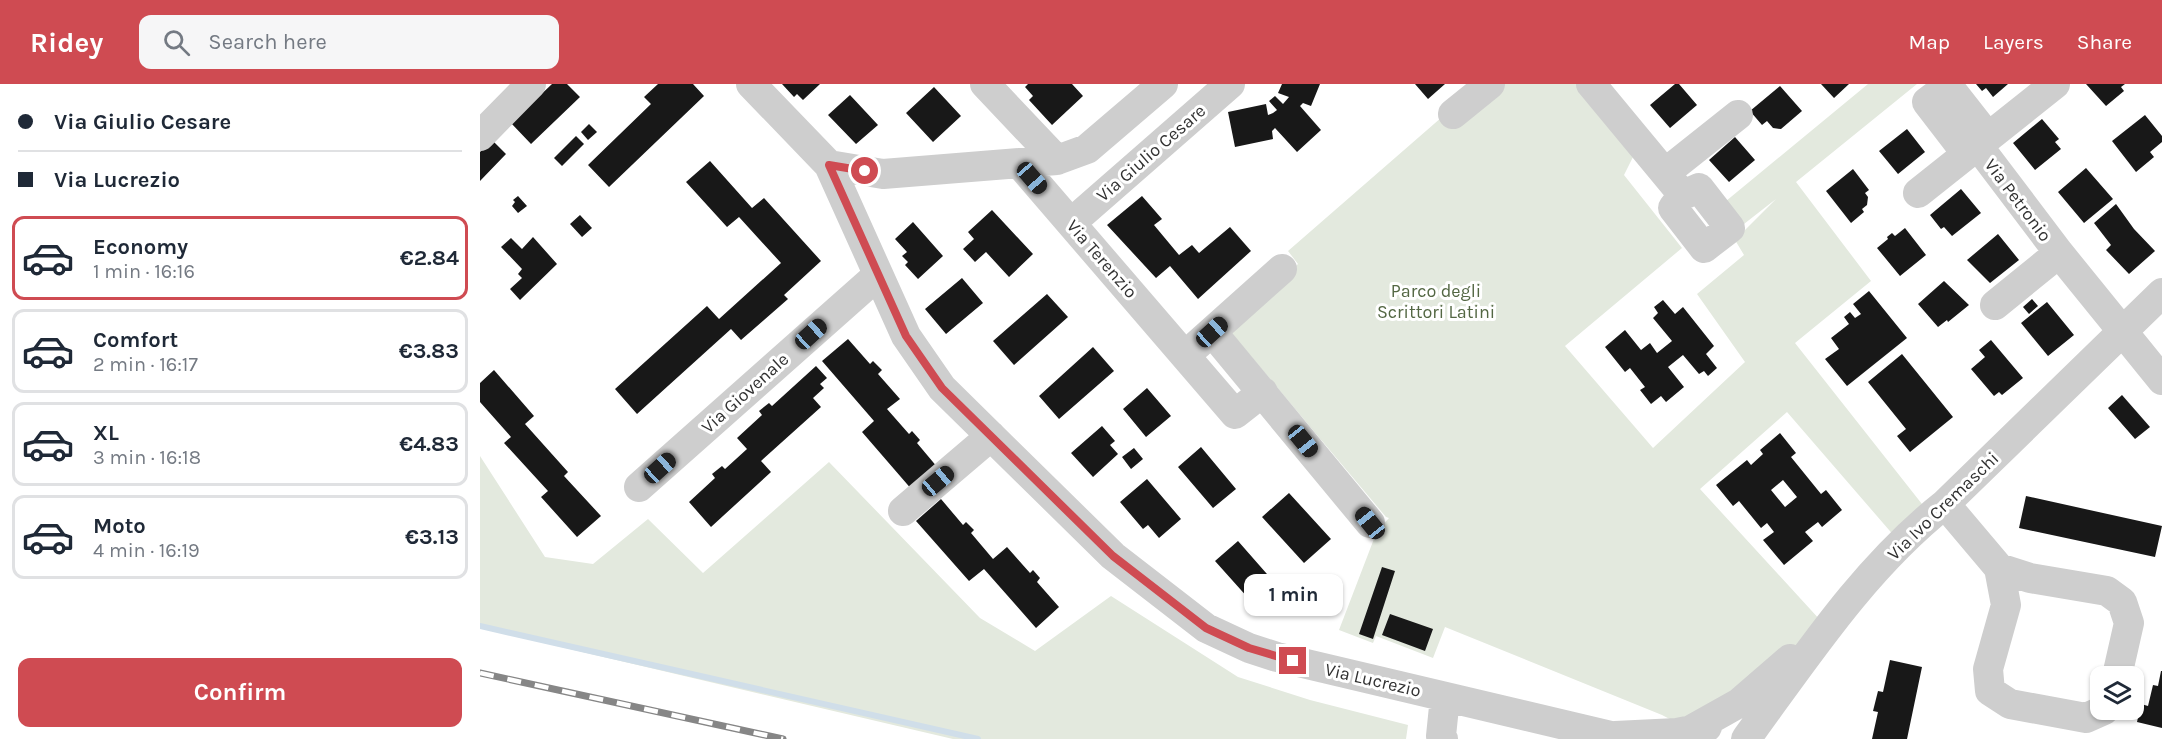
<!DOCTYPE html>
<html lang="en">
<head>
<meta charset="utf-8">
<style>
	:root { --surface:#fff; --page:#f6f6f7; --text:#1f2937; --muted:#747a83; --line:#e0e1e3; --accent:#cf4b52 }
	body { margin:0; font-family:Karla,sans-serif; background:var(--page); color:var(--text); height:100vh; display:flex; flex-direction:column; font-size:22px; white-space:nowrap }
	* { box-sizing:border-box; margin:0 }
	p { font-size:20px; color:var(--muted) }
	.icon { flex:none; width:33px; height:33px; fill:none; stroke:currentColor; stroke-width:2; stroke-linecap:round; stroke-linejoin:round }
	.map { position:relative; flex:1; overflow:hidden }
	.sheet { display:flex; flex-direction:column; background:var(--surface); width:480px }
	.sheet>* { flex:none }
	.guide { display:grid; align-content:center; height:132px; padding:0 18px; background:var(--surface) }
	.tools { position:absolute; left:1610px; top:582px; display:grid; gap:12px }
	.tools a { display:grid; place-items:center; width:54px; height:54px; border-radius:12px; background:var(--surface); box-shadow:0 2px 4px #0004; font-size:30px }
	.end { position:absolute; width:27px; height:27px; margin:-14px; border:8px solid #cf4b52; background:#fff; box-shadow:0 0 0 3px #fff }
	.from { border-radius:50% }
	.bubble { position:absolute; height:42px; border-radius:12px; background:var(--surface); box-shadow:0 2px 4px #0004; font-size:20px; font-weight:700; line-height:42px; text-align:center }
	.car { position:absolute; width:18px; height:36px; margin:-18px -9px; border-radius:8px; box-shadow:0 0 4px 2px #0007; background:linear-gradient(#222 24%,#8ab4d8 0 40%,#222 0 76%,#8ab4d8 0 86%,#222 0) }
	.guide b { display:flex; align-items:center; gap:21px; height:57px; font-size:22px }
	.guide b+b { border-top:2px solid var(--line) }
	.guide i { width:15px; height:15px; background:var(--text) }
	ul { padding:0; list-style:none }
	li { display:flex; align-items:center; gap:18px; height:84px; margin:0 12px 9px; padding:0 6px; border:3px solid var(--line); border-radius:12px }
	li div { flex:1 }
	li b { display:block; font-size:22px }
	li em { font-style:normal; font-weight:700 }
	li.selected { border-color:var(--accent) }
	li>.icon { width:54px; height:54px; stroke-width:1.5 }
	.button { display:flex; gap:12px; margin-top:auto; padding:12px 18px }
	.button a { flex:1; height:69px; border-radius:12px; background:var(--accent); color:#fff; font-size:24px; font-weight:700; line-height:69px; text-align:center }
	header { display:flex; align-items:center; gap:36px; box-sizing:border-box; height:84px; padding:0 30px; background:var(--accent); color:#fff }
	header strong { font-size:28px }
	nav { display:flex; gap:33px; margin-inline-start:auto; font-size:21px }
	.search { width:420px; height:54px; background:var(--page); display:flex; align-items:center; gap:15px; box-sizing:border-box; padding:0 21px; border-radius:12px; color:var(--muted); font-size:22px }
	main { display:flex; flex:1; min-height:0 }
	.map>svg:first-child { display:block }
	.green { fill:#e3e9de }
	.lines { fill:none; stroke-linecap:round; stroke-linejoin:round }
	.stream { stroke:#d0dee9; stroke-width:6 }
	.building { fill:#181818; fill-rule:evenodd }
	.minor { stroke:#cecece; stroke-width:30 }
	.rail-casing { stroke:#868686; stroke-width:7 }
	.rail { stroke:#fff; stroke-width:4.5; stroke-dasharray:14; stroke-linecap:butt }
	.route { stroke:#cf4b52; stroke-width:8 }
	.labels { text-anchor:middle; stroke-width:6; stroke-linejoin:round; paint-order:stroke }
	.street-label { font-size:18px; fill:#313131; stroke:#fff }
	.park-label { font-size:18px; fill:#536743; stroke:#fff }
</style>
</head>
<body>
<header>
<strong>Ridey</strong>
<div class="search"><svg class="icon" aria-label="search" viewBox="0 0 24 24"><circle cx="10" cy="10" r="6"/><path d="M15 15l6 6"/></svg>Search here</div>
<nav><a>Map</a><a>Layers</a><a>Share</a></nav>
</header>
<main>
<section class="sheet">
<div class="guide">
<b><i class="from"></i>Via Giulio Cesare</b>
<b><i></i>Via Lucrezio</b>
</div>
<ul>
<li class="selected"><svg class="icon" aria-label="car" viewBox="0 0 24 24"><path d="M5 17H2v-5l4-1 3-4h7l3 4 3 1v5h-3M9 17h6M6 11h13"/><circle cx="7" cy="17" r="2"/><circle cx="17" cy="17" r="2"/></svg><div><b>Economy</b><p>1 min · 16:16</p></div><em>€2.84</em></li>
<li><svg class="icon" aria-label="car" viewBox="0 0 24 24"><path d="M5 17H2v-5l4-1 3-4h7l3 4 3 1v5h-3M9 17h6M6 11h13"/><circle cx="7" cy="17" r="2"/><circle cx="17" cy="17" r="2"/></svg><div><b>Comfort</b><p>2 min · 16:17</p></div><em>€3.83</em></li>
<li><svg class="icon" aria-label="car" viewBox="0 0 24 24"><path d="M5 17H2v-5l4-1 3-4h7l3 4 3 1v5h-3M9 17h6M6 11h13"/><circle cx="7" cy="17" r="2"/><circle cx="17" cy="17" r="2"/></svg><div><b>XL</b><p>3 min · 16:18</p></div><em>€4.83</em></li>
<li><svg class="icon" aria-label="car" viewBox="0 0 24 24"><path d="M5 17H2v-5l4-1 3-4h7l3 4 3 1v5h-3M9 17h6M6 11h13"/><circle cx="7" cy="17" r="2"/><circle cx="17" cy="17" r="2"/></svg><div><b>Moto</b><p>4 min · 16:19</p></div><em>€3.13</em></li>
</ul>
<div class="button"><a>Confirm</a></div>
</section>
<div class="map">
<svg width="1682" height="655" viewBox="0 0 1682 655">
	<rect width="100%" height="100%" fill="#fff"/>
	<path class="green" d="M 1022,0 L 1099,0 L 1155,69 L 1144,91 L 1202,164 L 1085,262 L 1173,364 L 1265,278 L 1217,210 L 1264,171 L 1255,156 L 1296,115 L 1255,147 L 1240,122 L 1388,0 L 1437,0 L 1316,98 L 1391,197 L 1315,259 L 1453,434 L 1422,461 L 1307,328 L 1220,405 L 1341,537 L 1306,574 L 1201,641 L 1182,631 L 965,543 L 953,574 L 896,552 L 893,559 L 859,546 L 897,447 L 909,434 L 906,433 L 748,245 L 818,180 L 808,167 L 962,33 Z
		M 0,372 L 65,473 L 113,480 L 168,435 L 223,489 L 349,378 L 500,534 L 555,567 L 631,512 L 758,593 L 830,616 L 928,641 L 926,655 L 473,655 L 0,544 Z"/>
	<g class="lines">
		<path class="stream" d="M 0,542 L 498,655"/>
	</g>
	<path class="building" d="M 72,0 L 87,0 L 100,13 L 51,60 L 31,39 Z
		M 178,0 L 213,0 L 224,12 L 129,103 L 108,81 L 171,20 L 164,13 Z
		M 302,0 L 340,0 L 323,16 L 317,10 L 314,13 Z
		M 548,0 L 592,0 L 603,12 L 572,41 L 549,16 L 553,12 L 545,3 Z
		M 802,0 L 840,0 L 831,22 L 823,19 L 820,22 L 841,46 L 817,68 L 795,44 L 792,47 L 793,55 L 755,63 L 748,28 L 786,20 L 788,31 L 793,29 L 797,26 L 789,17 L 795,12 L 803,20 L 809,13 L 798,9 Z
		M 935,0 L 965,0 L 948,15 Z
		M 1195,0 L 1199,0 L 1217,21 L 1190,44 L 1170,21 Z
		M 1341,0 L 1369,0 L 1354,14 Z
		M 1496,0 L 1528,0 L 1513,13 L 1506,4 L 1502,7 Z
		M 1606,0 L 1645,0 L 1641,3 L 1644,7 L 1626,22 Z
		M 1300,2 L 1322,27 L 1301,45 L 1293,44 L 1287,37 L 1282,41 L 1270,27 Z
		M 454,3 L 481,32 L 453,58 L 426,29 Z
		M 370,11 L 398,41 L 376,60 L 348,31 Z
		M 1665,31 L 1682,52 L 1682,58 L 1670,68 L 1674,73 L 1656,88 L 1632,57 Z
		M 1562,35 L 1579,55 L 1575,58 L 1581,65 L 1555,86 L 1533,59 Z
		M 109,40 L 117,48 L 108,56 L 101,48 Z
		M 1427,45 L 1445,68 L 1418,90 L 1399,67 Z
		M 96,52 L 104,60 L 82,82 L 74,74 Z
		M 1255,53 L 1275,76 L 1249,98 L 1229,76 Z
		M 12,56 L 26,70 L 0,97 L 0,68 Z
		M 230,77 L 272,124 L 284,114 L 341,177 L 304,211 L 308,215 L 261,256 L 251,245 L 157,330 L 135,305 L 227,222 L 239,235 L 301,179 L 259,133 L 247,143 L 206,98 Z
		M 1606,84 L 1633,115 L 1604,139 L 1578,108 Z
		M 1373,85 L 1389,106 L 1385,109 L 1388,113 L 1387,121 L 1382,125 L 1384,128 L 1371,139 L 1346,107 Z
		M 1481,105 L 1501,129 L 1472,152 L 1464,143 L 1461,145 L 1450,131 Z
		M 38,112 L 47,122 L 38,129 L 32,122 L 35,118 L 33,116 Z
		M 662,112 L 682,135 L 674,141 L 699,171 L 712,161 L 719,169 L 750,143 L 771,167 L 718,215 L 690,182 L 676,194 L 627,141 Z
		M 1636,120 L 1654,145 L 1675,167 L 1649,190 L 1626,166 L 1631,161 L 1614,139 Z
		M 512,126 L 553,170 L 529,193 L 506,168 L 495,178 L 483,165 L 494,155 L 488,148 Z
		M 100,131 L 112,144 L 102,153 L 90,140 Z
		M 433,138 L 463,172 L 438,195 L 425,181 L 428,178 L 422,172 L 427,168 L 415,155 Z
		M 1425,144 L 1446,171 L 1420,192 L 1397,164 L 1408,155 L 1407,153 L 1412,149 L 1415,152 Z
		M 1518,150 L 1539,176 L 1510,199 L 1487,176 Z
		M 53,153 L 77,180 L 40,216 L 30,205 L 42,194 L 38,190 L 42,185 L 21,163 L 31,154 L 42,165 Z
		M 482,194 L 503,219 L 466,250 L 445,225 Z
		M 1464,197 L 1489,221 L 1468,238 L 1467,236 L 1458,243 L 1438,220 Z
		M 1389,207 L 1427,254 L 1367,302 L 1345,275 L 1359,265 L 1351,254 L 1369,240 L 1364,233 L 1370,228 L 1375,234 L 1381,230 L 1373,220 Z
		M 567,210 L 588,233 L 534,281 L 513,257 Z
		M 1552,215 L 1558,222 L 1549,230 L 1543,223 Z
		M 1183,216 L 1195,230 L 1203,223 L 1234,262 L 1226,270 L 1237,284 L 1228,292 L 1224,287 L 1219,290 L 1203,271 L 1188,283 L 1204,303 L 1186,318 L 1181,312 L 1171,320 L 1160,306 L 1165,303 L 1150,284 L 1145,288 L 1125,263 L 1145,246 L 1161,266 L 1170,259 L 1177,269 L 1192,257 L 1173,234 L 1178,229 L 1174,223 Z
		M 1567,218 L 1594,251 L 1568,272 L 1541,239 Z
		M 368,255 L 390,280 L 393,277 L 402,286 L 398,290 L 420,315 L 407,325 L 429,350 L 432,347 L 440,356 L 437,359 L 458,384 L 433,407 L 382,348 L 394,337 L 342,277 Z
		M 1511,256 L 1543,294 L 1522,311 L 1519,308 L 1514,312 L 1491,285 L 1505,273 L 1499,266 Z
		M 613,263 L 634,287 L 579,335 L 559,312 Z
		M 1422,270 L 1473,333 L 1430,368 L 1417,352 L 1426,345 L 1388,298 Z
		M 336,282 L 347,294 L 340,300 L 344,304 L 333,314 L 341,323 L 281,377 L 291,388 L 231,443 L 209,418 L 235,394 L 232,390 L 242,382 L 245,385 L 267,365 L 257,354 L 282,331 L 279,327 L 289,319 L 292,322 Z
		M 14,286 L 54,332 L 45,340 L 88,388 L 84,392 L 121,432 L 97,453 L 61,413 L 68,407 L 24,359 L 31,353 L 0,318 L 0,299 Z
		M 667,304 L 691,332 L 666,353 L 643,325 Z
		M 1642,311 L 1670,343 L 1655,355 L 1628,324 Z
		M 622,342 L 635,357 L 630,361 L 638,370 L 613,393 L 591,369 Z
		M 1300,349 L 1316,369 L 1311,373 L 1341,410 L 1346,406 L 1362,426 L 1342,443 L 1338,438 L 1325,448 L 1333,457 L 1304,481 L 1283,456 L 1294,448 L 1287,439 L 1281,444 L 1259,417 L 1253,422 L 1236,401 L 1267,376 L 1271,381 L 1283,370 L 1280,366 ZM 1303,396 L 1317,413 L 1305,423 L 1291,406 Z
		M 721,363 L 756,405 L 733,424 L 698,383 Z
		M 654,364 L 663,375 L 651,385 L 642,373 Z
		M 667,395 L 701,435 L 679,454 L 668,441 L 663,445 L 640,418 Z
		M 809,409 L 851,455 L 824,479 L 782,433 Z
		M 1546,412 L 1682,442 L 1675,473 L 1539,444 Z
		M 461,415 L 483,441 L 486,438 L 494,446 L 491,449 L 513,475 L 527,463 L 550,489 L 553,486 L 560,494 L 557,498 L 579,523 L 556,544 L 504,485 L 489,497 L 436,437 Z
		M 758,457 L 800,505 L 778,525 L 735,477 Z
		M 902,483 L 915,487 L 893,555 L 879,550 Z
		M 910,530 L 953,545 L 945,567 L 902,551 Z
		M 1410,576 L 1442,583 L 1427,655 L 1392,655 L 1398,628 L 1393,627 L 1398,607 L 1403,608 Z
		M 1681,587 L 1682,587 L 1682,644 L 1657,638 L 1661,620 L 1668,622 L 1673,601 L 1678,602 Z"/>
	<g class="lines">
		<path class="minor" d="M 271,0 L 349,81 L 426,252 L 462,304 L 633,472 L 726,544 L 769,564 L 797,573 L 1144,655
			M 505,0 L 577,76
			M 1111,0 L 1203,111
			M 973,30 L 1010,0
			M 0,52 L 51,0
			M 1498,62 L 1579,169 L 1682,296
			M 1487,70 L 1447,18 L 1468,2 L 1508,53
			M 539,79 L 755,330 L 783,308
			M 349,81 L 403,90 L 577,76 L 607,65 L 683,0
			M 1185,89 L 1258,31
			M 1219,104 L 1250,144 L 1224,164 L 1193,124 L 1203,111 Z
			M 1438,109 L 1575,0
			M 591,139 L 750,0
			M 1515,221 L 1579,169
			M 732,248 L 890,439
			M 717,261 L 802,185
			M 159,403 L 398,191
			M 1465,420 L 1519,484 L 1526,521 L 1508,585 L 1510,607 L 1530,620 L 1606,634 L 1624,626
			M 423,427 L 511,352
			M 1519,484 L 1550,494 L 1627,507 L 1642,518 L 1649,539 L 1637,592
			M 1209,647 L 1259,619 L 1310,575
			M 1135,652 L 1197,649 L 1227,643
			M 963,655 L 961,652 L 965,613
			M 1266,655 C 1326,573 1384,484 1465,420 L 1682,209"/>
		<g class="rail-casing">
			<path id="rail" d="M 0,589 L 303,655"/>
		</g>
		<use href="#rail" class="rail"/>
	</g>
	<g class="lines">
		<path class="route" d="M 385,87 L 349,81 L 426,252 L 462,304 L 633,472 L 726,544 L 769,564 L 813,577"/>
	</g>
	<g class="labels">
		<g class="street-label">
			<text transform="translate(671 69) rotate(-41)" y="6">Via Giulio Cesare</text>
			<text transform="translate(1538 116) rotate(53)" y="6">Via Petronio</text>
			<text transform="translate(622 175) rotate(49)" y="6">Via Terenzio</text>
			<text transform="translate(265 309) rotate(-42)" y="6">Via Giovenale</text>
			<text transform="translate(1463 422) rotate(-44)" y="6">Via Ivo Cremaschi</text>
			<text transform="translate(893 596) rotate(13)" y="6">Via Lucrezio</text>
		</g>
		<g class="park-label">
			<text x="956" y="213">Parco degli<tspan x="956" dy="21">Scrittori Latini</tspan></text>
		</g>
	</g>
</svg>
<div class="tools">
<a><svg class="icon" aria-label="layers" viewBox="0 0 24 24"><path d="M12 4l9 5-9 5-9-5zM3 14l9 5 9-5"/></svg></a>
</div>
<i class="end from" style="left:385px;top:87px"></i>
<i class="end" style="left:813px;top:577px"></i>
<div class="bubble" style="left:764px;top:490px;width:99px">1 min</div>
<i class="car" style="left:552px;top:94px;rotate:139deg"></i>
<i class="car" style="left:732px;top:248px;rotate:48deg"></i>
<i class="car" style="left:331px;top:250px;rotate:48deg"></i>
<i class="car" style="left:823px;top:357px;rotate:141deg"></i>
<i class="car" style="left:180px;top:384px;rotate:48deg"></i>
<i class="car" style="left:458px;top:397px;rotate:50deg"></i>
<i class="car" style="left:890px;top:439px;rotate:321deg"></i>
</div>
</main>
</body>
</html>
